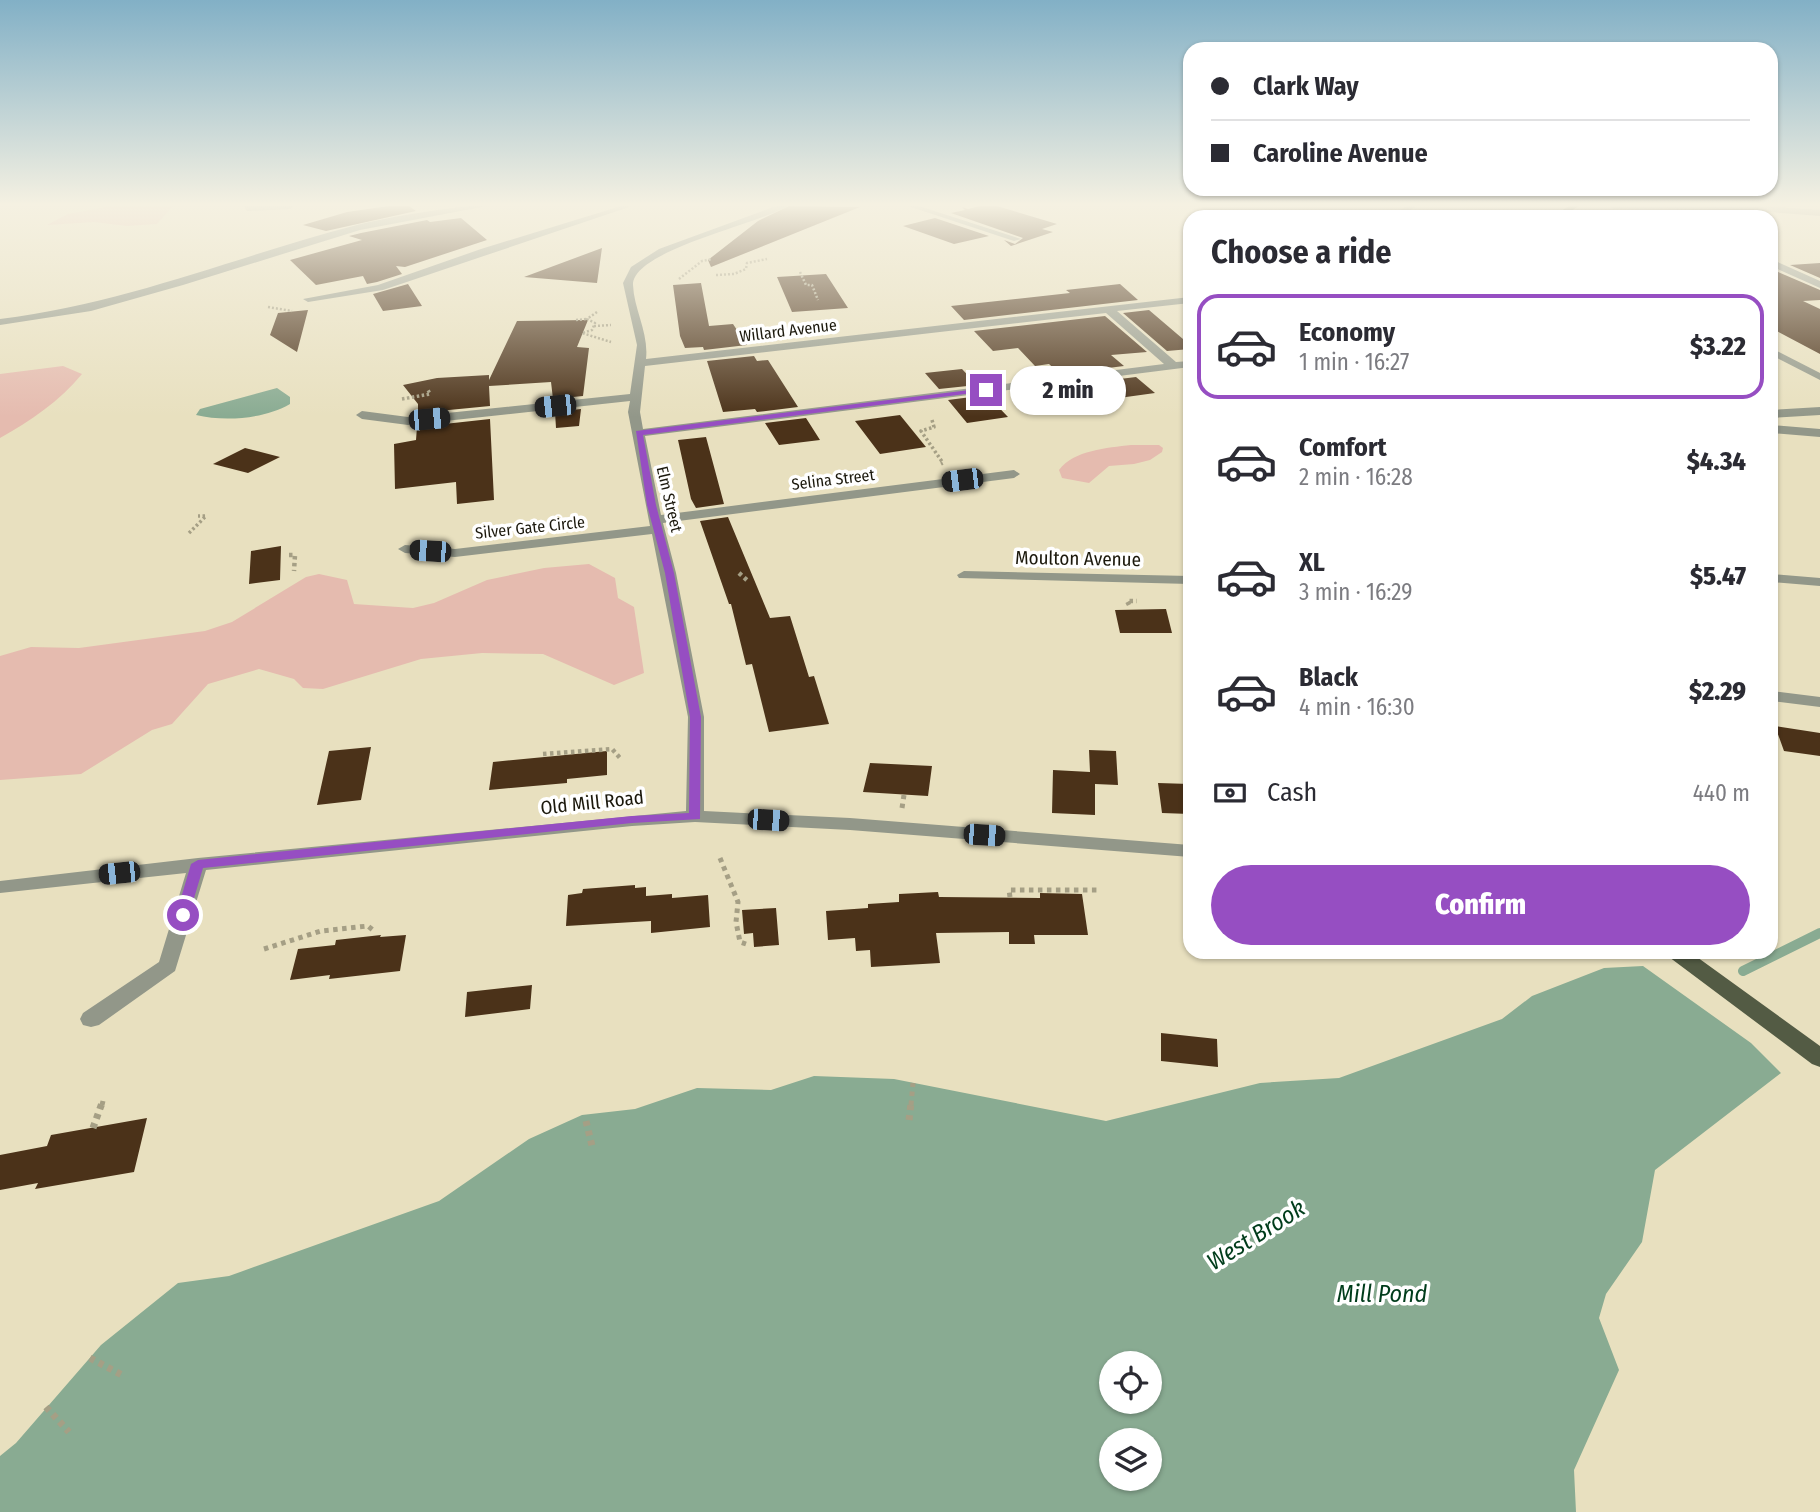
<!DOCTYPE html>
<html lang="en">
<head>
<meta charset="utf-8">
<style>
	:root { --surface:#fff; --page:#f2f2f3; --text:#2b2b33; --muted:#7c7c81; --line:#e1e1e2; --accent:#964ec2 }
	body { margin:0; font-family:"Fira Sans Condensed",sans-serif; background:var(--page); color:var(--text); height:100vh; display:flex; flex-direction:column; font-size:26px; white-space:nowrap }
	* { box-sizing:border-box; margin:0 }
	p { font-size:23px; color:var(--muted) }
	.icon { flex:none; width:38px; height:38px; fill:none; stroke:currentColor; stroke-width:2; stroke-linecap:round; stroke-linejoin:round }
	.map { position:relative; flex:1; overflow:hidden }
	.panel { position:absolute; left:1183px; top:210px; width:595px; height:749px; display:flex; flex-direction:column; background:var(--surface); border-radius:21px; box-shadow:0 2px 5px #0004 }
	.panel>* { flex:none }
	.banner { position:absolute; left:1183px; top:42px; width:595px; height:154px; border-radius:21px; box-shadow:0 2px 5px #0004; display:grid; align-content:center; height:154px; padding:0 28px; background:var(--surface) }
	.buttons { position:absolute; left:1099px; top:1351px; display:grid; gap:14px }
	.buttons a { display:grid; place-items:center; width:63px; height:63px; border-radius:50%; background:var(--surface); box-shadow:0 2px 5px #0004; font-size:35px }
	.end { position:absolute; width:32px; height:32px; margin:-16px; border:9px solid #964ec2; background:#fff; box-shadow:0 0 0 4px #fff }
	.from { border-radius:50% }
	.bubble { position:absolute; height:49px; border-radius:24px; background:var(--surface); box-shadow:0 2px 5px #0004; font-size:23px; font-weight:800; line-height:49px; text-align:center }
	.car { position:absolute; width:21px; height:42px; margin:-21px -10px; border-radius:9px; box-shadow:0 0 5px 2px #0007; background:linear-gradient(#222 24%,#8ab4d8 0 40%,#222 0 76%,#8ab4d8 0 86%,#222 0) }
	.banner b { display:flex; align-items:center; gap:24px; height:66px; font-size:26px }
	.banner b+b { border-top:2px solid var(--line) }
	.banner i { width:18px; height:18px; background:var(--text) }
	ul { padding:0; list-style:none }
	li { display:flex; align-items:center; gap:21px; height:105px; margin:0 14px 10px; padding:0 14px; border:4px solid transparent; border-radius:21px }
	li div { flex:1 }
	li b { display:block; font-size:26px }
	li em { font-style:normal; font-weight:800 }
	li.selected { border-color:var(--accent) }
	li>.icon { width:63px; height:63px; stroke-width:1.5 }
	h2 { padding:0 28px; font-size:32px; line-height:84px }
	.pay { display:flex; align-items:center; gap:18px; height:77px; padding:0 28px; font-size:26px }
	.pay p { margin-inline-start:auto }
	.button { display:flex; gap:14px; margin-top:auto; padding:14px 28px }
	.button a { flex:1; height:80px; border-radius:42px; background:var(--accent); color:#fff; font-size:28px; font-weight:800; line-height:80px; text-align:center }
	.map>svg:first-child { display:block }
	.green { fill:#e5bbaf }
	.water { fill:#89ab92; fill-rule:evenodd }
	.lines { fill:none; stroke-linecap:round; stroke-linejoin:round }
	.stream { stroke:#89ab92; stroke-width:10 }
	.building { fill:#4b3219 }
	.path-far4 { stroke:#a59f85; stroke-width:2.5; stroke-dasharray:2 2; stroke-linecap:butt }
	.path-far3 { stroke:#a59f85; stroke-width:3.5; stroke-dasharray:2.5 2.5; stroke-linecap:butt }
	.path-far2 { stroke:#a59f85; stroke-width:4.5; stroke-dasharray:3.5 3.5; stroke-linecap:butt }
	.path-far1 { stroke:#a59f85; stroke-width:5; stroke-dasharray:4.5 4.5; stroke-linecap:butt }
	.path { stroke:#a59f85; stroke-width:7; stroke-dasharray:5 5; stroke-linecap:butt }
	.minor { fill:#929789; fill-rule:evenodd }
	.major { fill:#535b44; fill-rule:evenodd }
	.route { fill:#964ec2 }
	.labels { text-anchor:middle; stroke-width:7; stroke-linejoin:round; paint-order:stroke }
	.far-street-label { font-size:16px; fill:#1b180c; stroke:#fff }
	.street-label { font-size:19px; fill:#1b180c; stroke:#fff }
	.near-water-label { font-size:24px; font-style:italic; fill:#003c1b; stroke:#fff }
</style>
</head>
<body>
<div class="map">
<svg width="1820" height="1512" viewBox="0 0 1820 1512">
	<rect width="100%" height="100%" fill="#e8e0bf"/>
	<path class="green" d="M 111,206 L 173,206 L 157,224 L 127,226 L 94,222 L 47,225 L 68,214 Z
		M 63,366 L 82,374 C 60,401 30,421 0,438 L 0,374 Z
		M 1131,445 L 1159,445 L 1163,448 L 1162,452 L 1150,460 L 1134,464 L 1109,466 L 1089,483 L 1062,478 L 1059,470 C 1074,450 1107,448 1131,445 Z
		M 589,564 L 615,578 L 618,598 L 634,607 L 644,673 L 614,685 L 543,654 L 482,653 L 421,659 L 323,689 L 303,688 L 294,679 L 259,669 L 208,684 L 172,724 L 152,730 L 81,774 L 0,780 L 0,656 L 31,647 L 79,648 L 205,631 L 232,622 L 306,577 L 319,574 L 347,580 L 354,604 L 413,608 L 434,603 L 487,580 L 544,568 Z"/>
	<path class="water" d="M 277,388 L 290,397 L 290,404 C 264,419 225,422 196,415 L 200,409 Z
		M 1643,966 L 1751,1043 L 1781,1073 L 1655,1170 L 1642,1242 L 1606,1294 L 1599,1318 L 1619,1370 L 1574,1470 L 1576,1512 L 0,1512 L 0,1456 L 16,1443 L 101,1345 L 178,1283 L 229,1276 L 439,1201 L 529,1139 L 582,1115 L 635,1109 L 697,1088 L 771,1090 L 814,1076 L 894,1079 L 1106,1121 L 1260,1083 L 1339,1078 L 1502,1019 L 1532,996 L 1604,968 ZM 1111,1363 L 1150,1363 L 1150,1402 L 1111,1402 ZM 1111,1440 L 1150,1440 L 1150,1479 L 1111,1479 Z"/>
	<g class="lines">
		<path class="stream" d="M 1743,971 L 1820,933"/>
	</g>
	<path class="building" d="M 389,206 L 409,206 L 416,211 L 326,231 L 303,225 L 347,212 Z
		M 789,206 L 860,207 L 711,267 L 708,260 L 758,221 Z
		M 980,206 L 997,206 L 1057,224 L 1042,229 L 1053,232 L 1011,246 L 1004,240 L 1015,244 L 1023,238 L 951,213 L 965,210 L 962,207 L 968,209 Z
		M 461,218 L 487,240 L 405,267 L 396,266 L 402,274 L 377,282 L 367,284 L 363,276 L 316,285 L 290,260 L 362,240 L 349,236 L 361,233 L 427,220 L 430,222 Z
		M 935,218 L 989,236 L 954,244 L 903,226 Z
		M 602,248 L 597,283 L 524,277 Z
		M 1820,263 L 1820,278 L 1790,265 Z
		M 1771,269 L 1820,290 L 1820,300 L 1803,301 L 1820,309 L 1820,354 L 1771,328 Z
		M 826,274 L 848,308 L 792,312 L 777,277 Z
		M 701,283 L 709,326 L 733,324 L 747,345 L 704,350 L 703,347 L 685,348 L 680,336 L 673,285 Z
		M 408,284 L 422,306 L 383,311 L 373,294 Z
		M 1120,284 L 1138,300 L 964,320 L 951,306 L 1070,293 L 1066,290 Z
		M 308,310 L 297,352 L 270,335 L 278,313 Z
		M 1149,310 L 1190,345 L 1190,349 L 1167,351 L 1123,313 Z
		M 1105,316 L 1147,352 L 1111,355 L 1124,366 L 1060,374 L 1049,364 L 1035,366 L 1018,348 L 993,351 L 974,331 Z
		M 588,320 L 577,347 L 589,348 L 583,396 L 553,399 L 551,382 L 489,386 L 490,406 L 418,413 L 418,404 L 403,385 L 437,378 L 489,375 L 489,380 L 517,321 Z
		M 754,356 L 757,361 L 768,360 L 798,407 L 757,412 L 755,409 L 723,412 L 707,361 Z
		M 962,369 L 977,385 L 939,389 L 925,373 Z
		M 1136,377 L 1155,393 L 1090,402 L 1071,385 Z
		M 987,395 L 1008,417 L 967,423 L 948,400 Z
		M 581,409 L 579,426 L 556,428 L 555,412 Z
		M 900,415 L 926,447 L 880,454 L 855,421 Z
		M 806,418 L 820,440 L 779,445 L 765,423 Z
		M 490,419 L 494,500 L 457,504 L 456,482 L 395,489 L 394,444 L 416,440 L 417,427 Z
		M 706,437 L 724,504 L 696,508 L 691,499 L 678,440 Z
		M 245,448 L 280,457 L 248,473 L 213,464 Z
		M 728,517 L 770,618 L 790,616 L 809,677 L 814,676 L 829,724 L 769,732 L 752,664 L 746,665 L 731,604 L 729,604 L 700,521 Z
		M 281,546 L 280,580 L 249,584 L 251,551 Z
		M 1166,609 L 1172,633 L 1120,633 L 1115,610 Z
		M 1775,726 L 1820,733 L 1820,756 L 1784,751 Z
		M 371,747 L 361,800 L 317,805 L 329,751 Z
		M 1089,750 L 1116,751 L 1118,785 L 1095,784 L 1095,815 L 1052,813 L 1053,770 L 1090,772 Z
		M 607,751 L 607,775 L 567,779 L 567,783 L 489,790 L 493,762 Z
		M 870,763 L 932,766 L 928,796 L 863,792 Z
		M 1158,783 L 1190,784 L 1190,814 L 1162,813 Z
		M 635,885 L 635,888 L 646,887 L 646,896 L 672,894 L 672,898 L 708,895 L 710,927 L 651,933 L 651,921 L 566,926 L 568,895 L 582,893 L 583,889 Z
		M 938,892 L 939,897 L 1040,898 L 1040,893 L 1082,894 L 1088,935 L 1034,935 L 1035,944 L 1009,944 L 1009,932 L 936,933 L 940,963 L 871,967 L 870,950 L 856,951 L 855,938 L 828,940 L 826,911 L 868,908 L 868,904 L 899,902 L 899,894 Z
		M 776,908 L 779,945 L 754,947 L 753,933 L 744,934 L 742,910 Z
		M 381,935 L 380,937 L 406,935 L 400,971 L 329,979 L 330,975 L 290,980 L 298,949 L 335,945 L 336,940 Z
		M 532,985 L 530,1009 L 465,1017 L 467,992 Z
		M 1161,1033 L 1217,1039 L 1218,1067 L 1161,1061 Z
		M 147,1118 L 134,1172 L 35,1189 L 38,1183 L 0,1190 L 0,1155 L 47,1146 L 51,1135 Z"/>
	<g class="lines">
		<path class="path-far4" d="M 800,272 L 806,285 L 812,285 L 818,300
			M 716,275 L 734,274 L 746,269 L 747,263 L 767,259
			M 679,279 L 702,261 L 712,259
			M 268,307 L 292,311
			M 597,312 L 587,319 L 595,323 L 592,330 L 582,333 L 611,342
			M 576,320 L 587,319
			M 594,326 L 611,325"/>
		<path class="path-far3" d="M 402,399 L 430,394 L 428,390
			M 932,420 L 934,427 L 921,431 L 943,463 L 941,464
			M 189,533 L 206,516 L 198,516"/>
		<path class="path-far2" d="M 289,555 L 295,555 L 294,571
			M 739,573 L 749,582
			M 1129,605 L 1127,601 L 1137,601
			M 543,754 L 612,749 L 621,759"/>
		<path class="path-far1" d="M 902,808 L 904,795
			M 720,858 L 738,902 L 736,922 L 740,942 L 746,944
			M 1010,897 L 1009,890 L 1099,890
			M 264,949 L 321,931 L 368,926 L 374,931
			M 102,1105 L 103,1101
			M 911,1105 L 913,1083"/>
		<path class="path" d="M 909,1120 L 911,1103
			M 586,1121 L 593,1150
			M 93,1128 L 102,1103
			M 90,1358 L 122,1375
			M 46,1407 L 69,1432"/>
		<path class="minor" d="M 244,206 L 294,206 L 290,209 L 247,211 Z
			M 468,206 L 487,206 L 360,230 L 183,285 L 91,311 L 0,325 L 0,319 C 128,303 234,257 357,225 C 393,216 430,211 468,206 Z
			M 621,206 L 632,206 L 383,290 L 308,302 L 303,299 L 378,285 L 481,249 Z
			M 776,206 L 787,206 C 761,224 632,250 633,285 C 634,310 649,333 646,359 L 1190,297 L 1190,303 L 1117,311 L 1176,362 L 1190,361 L 1190,367 L 645,436 L 661,515 L 1014,470 L 1020,474 L 1014,478 L 663,523 L 676,573 L 704,717 L 704,811 L 850,818 L 1190,845 L 1190,857 L 850,830 L 695,822 L 632,826 L 206,870 L 175,971 L 99,1025 L 91,1027 L 83,1025 L 80,1019 L 83,1013 L 159,962 L 186,873 L 0,893 L 0,881 L 198,858 L 686,811 L 688,717 L 652,534 L 455,557 L 405,553 L 398,549 L 405,545 L 455,549 L 650,526 L 628,412 L 630,401 L 408,425 L 362,419 L 356,415 L 362,411 L 408,417 L 630,394 L 637,345 L 623,283 L 631,267 L 659,249 ZM 1106,313 L 1164,364 L 643,429 L 640,412 L 645,366 Z
			M 908,206 L 919,206 L 1021,239 L 1014,241 Z
			M 1407,206 L 1417,206 L 1398,217 L 1388,217 Z
			M 1610,206 L 1759,206 L 1820,210 L 1820,216 L 1744,210 L 1614,209 Z
			M 1771,259 L 1820,281 L 1820,288 L 1771,266 Z
			M 1771,348 L 1820,373 L 1820,380 L 1771,355 Z
			M 1820,407 L 1820,415 L 1771,418 L 1771,410 Z
			M 1771,425 L 1820,429 L 1820,437 L 1771,433 Z
			M 964,571 L 1190,576 L 1190,584 L 959,578 L 957,575 Z
			M 1771,574 L 1820,578 L 1820,586 L 1771,582 Z
			M 1771,691 L 1820,697 L 1820,707 L 1771,701 Z"/>
		<path class="major" d="M 1569,206 L 1579,206 L 1561,217 L 1551,217 Z
			M 1666,952 L 1690,952 L 1820,1046 L 1820,1067 L 1812,1064 L 1669,957 Z"/>
	</g>
	<linearGradient id="sky" x2="0" y2="1"><stop stop-color="#82b0c6"/><stop offset="0.49" stop-color="#f5f1e2"/><stop offset="1" stop-color="#f5f1e2" stop-opacity="0"/></linearGradient>
	<rect width="1820" height="417" fill="url(#sky)"/>
	<path class="route" d="M 986,388 L 989,391 L 643,435 L 656,505 L 674,573 L 701,717 L 700,819 L 632,823 L 203,868 L 189,915 L 183,920 L 178,918 L 176,915 L 191,864 L 198,860 L 632,816 L 689,813 L 690,717 L 665,573 L 647,505 L 636,431 Z"/>
	<g class="labels">
		<g class="far-street-label">
			<text transform="translate(788 330) rotate(-7)" y="6">Willard Avenue</text>
			<text transform="translate(833 479) rotate(-7)" y="6">Selina Street</text>
			<text transform="translate(670 499) rotate(77)" y="6">Elm Street</text>
			<text transform="translate(530 527) rotate(-6)" y="6">Silver Gate Circle</text>
		</g>
		<g class="street-label">
			<text transform="translate(1078 558) rotate(1)" y="7">Moulton Avenue</text>
			<text transform="translate(592 802) rotate(-6)" y="7">Old Mill Road</text>
		</g>
		<g class="near-water-label">
			<text transform="translate(1256 1235) rotate(-32)" y="8">West Brook</text>
			<text x="1382" y="1302">Mill Pond</text>
		</g>
	</g>
</svg>
<div class="buttons">
<a><svg class="icon" aria-label="locate" viewBox="0 0 24 24"><circle cx="12" cy="12" r="6"/><path d="M12 2v4M12 18v4M2 12h4M18 12h4"/></svg></a>
<a><svg class="icon" aria-label="layers" viewBox="0 0 24 24"><path d="M12 4l9 5-9 5-9-5zM3 14l9 5 9-5"/></svg></a>
</div>
<i class="end from" style="left:183px;top:915px"></i>
<i class="end" style="left:986px;top:390px"></i>
<div class="bubble" style="left:1010px;top:366px;width:116px">2 min</div>
<i class="car" style="left:555px;top:406px;rotate:264deg"></i>
<i class="car" style="left:429px;top:419px;rotate:85deg"></i>
<i class="car" style="left:962px;top:480px;rotate:263deg"></i>
<i class="car" style="left:430px;top:551px;rotate:274deg"></i>
<i class="car" style="left:768px;top:820px;rotate:94deg"></i>
<i class="car" style="left:984px;top:835px;rotate:94deg"></i>
<i class="car" style="left:119px;top:873px;rotate:264deg"></i>
<div class="banner">
<b><i class="from"></i>Clark Way</b>
<b><i></i>Caroline Avenue</b>
</div>
<section class="panel">
<h2>Choose a ride</h2>
<ul>
<li class="selected"><svg class="icon" aria-label="car" viewBox="0 0 24 24"><path d="M5 17H2v-5l4-1 3-4h7l3 4 3 1v5h-3M9 17h6M6 11h13"/><circle cx="7" cy="17" r="2"/><circle cx="17" cy="17" r="2"/></svg><div><b>Economy</b><p>1 min · 16:27</p></div><em>$3.22</em></li>
<li><svg class="icon" aria-label="car" viewBox="0 0 24 24"><path d="M5 17H2v-5l4-1 3-4h7l3 4 3 1v5h-3M9 17h6M6 11h13"/><circle cx="7" cy="17" r="2"/><circle cx="17" cy="17" r="2"/></svg><div><b>Comfort</b><p>2 min · 16:28</p></div><em>$4.34</em></li>
<li><svg class="icon" aria-label="car" viewBox="0 0 24 24"><path d="M5 17H2v-5l4-1 3-4h7l3 4 3 1v5h-3M9 17h6M6 11h13"/><circle cx="7" cy="17" r="2"/><circle cx="17" cy="17" r="2"/></svg><div><b>XL</b><p>3 min · 16:29</p></div><em>$5.47</em></li>
<li><svg class="icon" aria-label="car" viewBox="0 0 24 24"><path d="M5 17H2v-5l4-1 3-4h7l3 4 3 1v5h-3M9 17h6M6 11h13"/><circle cx="7" cy="17" r="2"/><circle cx="17" cy="17" r="2"/></svg><div><b>Black</b><p>4 min · 16:30</p></div><em>$2.29</em></li>
</ul>
<div class="pay"><svg class="icon" aria-label="cash" viewBox="0 0 24 24"><path d="M3 7h18v10H3z"/><circle cx="12" cy="12" r="2"/></svg>Cash<p>440 m</p></div>
<div class="button"><a>Confirm</a></div>
</section>
</div>
</body>
</html>
